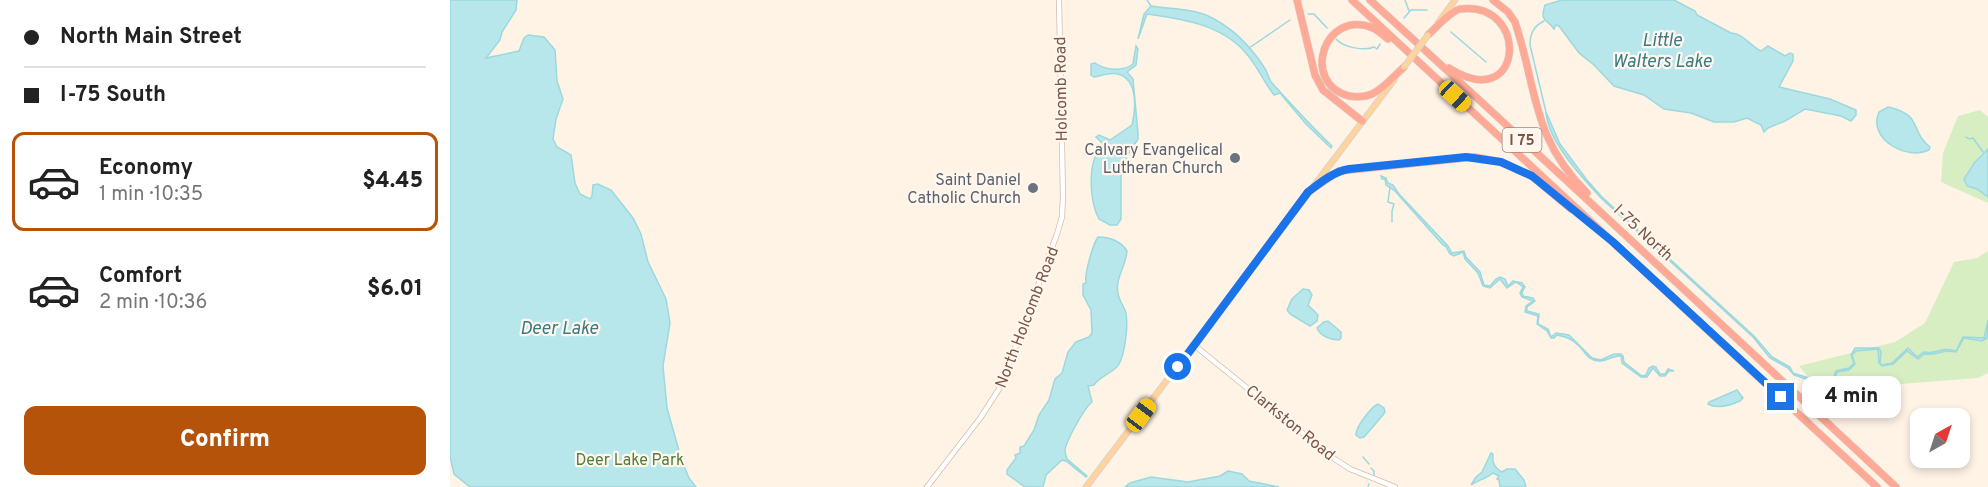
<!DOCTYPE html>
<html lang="en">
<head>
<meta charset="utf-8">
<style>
	:root { --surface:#fff; --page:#f2f2f2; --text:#222; --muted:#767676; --line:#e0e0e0; --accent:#b45309 }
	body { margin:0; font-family:Overpass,sans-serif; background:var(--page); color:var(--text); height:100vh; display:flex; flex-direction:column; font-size:22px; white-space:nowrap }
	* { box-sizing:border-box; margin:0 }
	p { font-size:20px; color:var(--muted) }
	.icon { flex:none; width:33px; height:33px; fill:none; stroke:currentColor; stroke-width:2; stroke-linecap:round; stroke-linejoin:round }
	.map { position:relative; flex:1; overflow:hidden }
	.panel { display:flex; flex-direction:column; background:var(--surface); width:450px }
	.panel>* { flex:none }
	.hud { display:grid; align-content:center; height:132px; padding:0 24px; background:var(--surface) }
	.needle { width:39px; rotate:39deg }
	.tools { position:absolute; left:1460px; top:408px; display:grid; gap:12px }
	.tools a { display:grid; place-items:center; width:60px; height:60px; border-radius:12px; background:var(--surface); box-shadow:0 3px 9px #0003; font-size:30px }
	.end { position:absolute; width:27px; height:27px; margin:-14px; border:8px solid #1a73e8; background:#fff; box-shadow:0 0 0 3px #fff }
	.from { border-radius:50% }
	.bubble { position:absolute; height:42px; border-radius:12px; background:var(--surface); box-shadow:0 3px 9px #0003; font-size:20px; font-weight:800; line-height:42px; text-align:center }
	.car { position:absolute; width:18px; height:36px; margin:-18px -9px; border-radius:8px; box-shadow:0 0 4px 2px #0007; background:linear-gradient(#f5c518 24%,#345 0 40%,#f5c518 0 76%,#345 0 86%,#f5c518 0) }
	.hud b { display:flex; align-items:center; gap:21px; height:57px; font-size:22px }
	.hud b+b { border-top:2px solid var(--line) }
	.hud i { width:15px; height:15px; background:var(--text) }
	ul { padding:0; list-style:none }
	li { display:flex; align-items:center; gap:18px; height:99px; margin:0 12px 9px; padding:0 12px; border:3px solid transparent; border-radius:12px }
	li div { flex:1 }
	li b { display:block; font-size:22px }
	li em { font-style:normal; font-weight:800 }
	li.on { border-color:var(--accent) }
	li>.icon { width:54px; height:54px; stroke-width:1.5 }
	.cta { display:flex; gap:12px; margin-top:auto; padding:12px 24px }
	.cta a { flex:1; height:69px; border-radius:12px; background:var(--accent); color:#fff; font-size:24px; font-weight:800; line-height:69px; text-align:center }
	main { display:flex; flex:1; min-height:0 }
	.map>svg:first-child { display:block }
	.green { fill:#d7eec2 }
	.water { fill:#b7e7eb; stroke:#9cd8de; stroke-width:1.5 }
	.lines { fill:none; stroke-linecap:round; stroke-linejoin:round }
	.stream { stroke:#9cd8de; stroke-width:1.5 }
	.tertiary-casing { stroke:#d5bbac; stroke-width:6 }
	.primary-casing { stroke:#ddd3cf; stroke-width:7 }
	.motorway-casing { stroke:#ddd3cf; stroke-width:8 }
	.tertiary { stroke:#fff; stroke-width:4.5 }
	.primary { stroke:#ffd39c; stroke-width:5 }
	.motorway { stroke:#ffaa96; stroke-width:7 }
	.primary-bridge-casing { stroke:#ddd3cf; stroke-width:7; stroke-linecap:butt }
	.primary-bridge { stroke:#ffd39c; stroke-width:5 }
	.route { stroke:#1a73e8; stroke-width:8 }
	.worship-dot { fill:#6b7280; stroke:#fff7ee; stroke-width:2 }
	.labels { text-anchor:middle; stroke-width:4.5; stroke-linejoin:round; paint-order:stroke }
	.shield { fill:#fff7ee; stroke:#a38679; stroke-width:1.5 }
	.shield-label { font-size:15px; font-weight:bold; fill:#7b5647 }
	.street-label { font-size:16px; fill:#7b5647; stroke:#fff7ee }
	.worship-label { font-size:16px; fill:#5b616d; stroke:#fff7ee; text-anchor:end }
	.park-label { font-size:16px; fill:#527c3b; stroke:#fff7ee }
	.water-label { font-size:18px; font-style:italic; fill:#397b82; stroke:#fff7ee }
</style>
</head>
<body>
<main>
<section class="panel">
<div class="hud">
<b><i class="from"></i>North Main Street</b>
<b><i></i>I-75 South</b>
</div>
<ul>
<li class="on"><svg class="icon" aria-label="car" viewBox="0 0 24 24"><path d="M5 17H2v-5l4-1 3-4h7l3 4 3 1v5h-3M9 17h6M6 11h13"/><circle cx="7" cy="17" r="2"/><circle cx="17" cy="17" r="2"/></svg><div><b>Economy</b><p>1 min · 10:35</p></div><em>$4.45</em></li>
<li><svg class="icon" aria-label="car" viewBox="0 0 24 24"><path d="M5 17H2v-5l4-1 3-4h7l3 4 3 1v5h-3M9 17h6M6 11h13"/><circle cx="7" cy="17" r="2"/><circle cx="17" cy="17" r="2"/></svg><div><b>Comfort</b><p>2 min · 10:36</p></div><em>$6.01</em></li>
</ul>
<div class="cta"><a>Confirm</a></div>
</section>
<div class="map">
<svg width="1538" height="487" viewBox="0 0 1538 487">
	<rect width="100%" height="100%" fill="#fff3e5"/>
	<path class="green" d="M 1530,110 L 1538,117 L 1538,149 C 1528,155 1516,170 1514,181 L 1516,186 L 1527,189 L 1538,197 L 1538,203 L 1491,182 L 1493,153 L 1508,116 Z
		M 1538,251 L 1538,373 L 1528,378 L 1438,385 L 1374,396 L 1349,366 L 1445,342 L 1475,323 L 1504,262 L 1527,258 Z"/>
	<path class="water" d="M 0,0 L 67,0 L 66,10 L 52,32 L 50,40 L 36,58 L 69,51 L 74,38 L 78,35 L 94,37 L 105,50 L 107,81 L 113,99 L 106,119 L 103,139 L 107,147 L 121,155 L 125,183 L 130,194 L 140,199 L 142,196 L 143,185 L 148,184 L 161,190 L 183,218 L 191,234 L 198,262 L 216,299 L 220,323 L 213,366 L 217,408 L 231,458 L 239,478 L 246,487 L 20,487 L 4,474 L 0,457 Z
		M 1112,0 L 1224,0 L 1245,11 L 1247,15 L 1281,33 C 1293,33 1301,47 1311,51 L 1318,46 L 1335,56 L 1340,53 L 1343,54 L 1343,61 L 1329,87 L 1380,99 L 1406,110 L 1406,115 L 1401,121 L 1391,116 L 1355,109 L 1335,121 L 1318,128 L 1314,132 L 1311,125 L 1297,118 L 1284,122 L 1264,122 L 1241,113 L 1214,109 L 1194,95 L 1164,86 L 1144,65 L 1129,53 L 1109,26 L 1106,25 L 1104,29 C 1098,19 1089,23 1095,5 Z
		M 701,6 C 717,9 740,8 756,15 C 781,26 799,44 814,67 C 818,72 818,79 822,83 C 841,104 861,126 882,146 L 881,148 L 856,124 L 830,93 L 824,95 C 813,81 807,65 795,52 C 770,24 732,19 697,14 L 688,39 L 694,14 Z
		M 686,46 L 688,49 L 686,65 L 677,72 L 683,79 L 688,133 L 688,139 L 677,156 L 671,173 L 671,219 L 667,225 L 660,225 L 649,219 C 640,202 639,173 645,157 C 646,153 651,148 654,145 L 646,137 L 649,135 L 660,140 L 682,125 C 686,109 688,79 668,74 C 660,72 651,76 644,77 L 641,75 L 641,64 L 645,63 C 655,70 673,72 683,64 Z
		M 1438,107 C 1474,115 1459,131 1480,147 L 1479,150 C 1457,161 1417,139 1429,112 Z
		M 1096,112 L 1110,144 L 1137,180 L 1152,197 L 1304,336 L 1322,357 L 1340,367 L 1343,373 L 1362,379 L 1382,382 L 1386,371 L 1399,368 L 1404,363 L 1401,355 L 1405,348 L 1429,348 L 1431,352 L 1430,363 L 1432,365 L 1442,363 L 1458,348 L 1467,357 L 1474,352 C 1488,355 1489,346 1506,351 L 1513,337 L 1534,338 L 1538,320 L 1537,338 L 1532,341 L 1514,338 L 1506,352 C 1491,349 1488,356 1474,354 L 1468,359 L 1457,351 L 1443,364 L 1432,366 L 1429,363 L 1428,349 L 1406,351 L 1402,355 L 1405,364 L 1399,370 L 1387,372 L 1382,384 L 1371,381 L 1362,381 L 1344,375 L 1338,368 L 1320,358 L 1303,337 L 1151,198 C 1132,177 1098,142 1096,112 Z
		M 1538,149 L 1538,197 L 1527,189 L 1517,186 L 1514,179 L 1524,163 Z
		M 931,176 L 936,178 L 938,183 L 943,185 L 949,194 L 998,246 L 1002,253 L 1014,251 L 1016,257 L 1030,272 L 1034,285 L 1040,286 L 1046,279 L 1050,277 L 1055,279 L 1058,286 L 1063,281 L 1072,283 L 1075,287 L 1072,292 L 1073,296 L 1083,298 L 1085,301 L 1077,307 L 1077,311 L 1089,314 L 1088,324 L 1098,329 L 1101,337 L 1106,333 L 1119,335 L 1142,358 L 1151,360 L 1164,354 L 1171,354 L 1173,356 L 1174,362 L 1192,376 L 1196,375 L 1199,368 L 1203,366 L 1206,367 L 1210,374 L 1215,374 L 1218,369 L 1224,371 L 1219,371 L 1215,376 L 1210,376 L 1203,368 L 1197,377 L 1191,377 L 1172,363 L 1171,356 C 1163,355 1156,362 1149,361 C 1136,360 1136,352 1128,345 C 1121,338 1115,337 1107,335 L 1104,338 L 1101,338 L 1097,331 L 1087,324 L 1088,316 L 1075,312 L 1076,306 L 1083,301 L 1072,297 L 1070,293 L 1073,287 L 1066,282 L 1057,288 L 1050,279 L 1040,288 L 1033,286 L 1028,273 L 1015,259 L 1013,252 L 1004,256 L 1000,254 L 996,247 L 992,244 L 945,191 L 936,185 L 935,179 L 932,179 Z
		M 648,237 C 659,237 671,241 677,251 C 676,263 670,272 668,282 C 666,293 670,301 674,308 C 680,318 675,354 669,364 C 664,373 651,375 644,385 L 638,386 L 642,402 C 635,407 616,441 615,450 C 615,453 616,456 617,459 L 637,476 L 636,477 L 616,461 L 612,460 L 596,475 L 593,487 L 575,487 L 557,474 L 557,470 L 566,458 L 565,455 L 570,453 L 570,447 L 574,446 L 584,430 L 589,415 L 599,400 L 605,379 L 612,373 L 618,352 L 626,342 L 639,337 L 642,333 L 641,310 L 633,295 L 633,284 L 636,283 C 634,275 643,244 648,237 Z
		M 853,289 L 859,290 L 862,295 L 858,305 L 868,315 L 867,321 L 860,326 L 840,314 L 837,310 L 842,299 Z
		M 878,321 L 891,332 L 891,338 L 889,340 C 881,340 870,336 867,328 L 874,322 Z
		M 1287,390 L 1293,398 L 1290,401 C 1281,405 1267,409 1258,404 L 1259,402 Z
		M 928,404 L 934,408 L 935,412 L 933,415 L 914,437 L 910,438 L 906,435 C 905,428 921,407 928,404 Z
		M 1041,453 L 1043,454 C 1042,463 1044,467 1052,472 L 1057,469 L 1065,469 L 1074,480 L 1076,487 L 1050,487 L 1049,480 L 1047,479 L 1049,476 L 1043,473 C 1036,479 1028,480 1021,485 L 1026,477 L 1032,472 Z
		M 778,471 L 792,474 L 799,481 L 829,487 L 675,487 L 680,483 L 701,477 L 738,482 L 770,476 Z"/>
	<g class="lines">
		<path class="stream" d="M 697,0 L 701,6
			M 955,0 L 959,11
			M 858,14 L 864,14 L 877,28
			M 954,18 L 961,10 L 977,10
			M 1094,21 C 1084,26 1080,33 1080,45 L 1096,112
			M 1001,32 L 1036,62
			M 886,39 C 894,48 915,51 924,47 L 927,49 L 930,44
			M 799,48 L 840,20
			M 1516,137 L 1519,139 L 1523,138 L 1533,152
			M 940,187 L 938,202 L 944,204 L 942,211 L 942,222
			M 913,457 L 919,464
			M 921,468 L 924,471 L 924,475
			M 918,487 L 919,484"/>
		<g class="tertiary-casing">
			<path id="tertiary" d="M 744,345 L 886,460 L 900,469 L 945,487
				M 477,487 L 531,417 L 551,386 L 607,234 L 612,217 L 613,195 L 609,0"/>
		</g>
		<g class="primary-casing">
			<path id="primary" d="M 988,23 L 1005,0
				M 636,487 L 944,80"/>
		</g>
		<g class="motorway-casing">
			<path id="motorway" d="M 847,0 L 865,75 L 873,90 L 912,121
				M 902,0 L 1427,487
				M 920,0 C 1097,161 1271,324 1446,487
				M 1043,0 L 1058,12 L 1065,22 C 1088,91 1081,137 1137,193
				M 978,35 C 987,27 998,13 1010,9 C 1081,0 1074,116 999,68
				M 938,39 C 933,35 929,31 923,28 C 874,8 850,83 899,96 C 906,97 915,97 922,94 C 934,88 944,76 954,67
				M 858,192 L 889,171 L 1024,157 L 1051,162 L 1082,176 L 1121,209"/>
		</g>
		<use href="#tertiary" class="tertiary"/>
		<use href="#primary" class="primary"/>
		<use href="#motorway" class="motorway"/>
		<g class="primary-bridge-casing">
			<path id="primary-bridge" d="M 954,67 L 978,35"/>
		</g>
		<use href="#primary-bridge" class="primary-bridge"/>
	</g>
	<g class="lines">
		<path class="route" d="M 728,367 L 858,192 C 871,182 883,172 899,169 L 1016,157 L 1051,162 L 1082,176 L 1163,242 L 1331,397"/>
	</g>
	<g class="worship-dot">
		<circle cx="785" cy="158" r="6"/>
		<circle cx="583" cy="188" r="6"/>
	</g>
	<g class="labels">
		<rect class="shield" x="1052.5" y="128" width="39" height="24" rx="4.5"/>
		<g class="shield-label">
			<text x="1072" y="145">I 75</text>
		</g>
		<g class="street-label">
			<text transform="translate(610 89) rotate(-91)" y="6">Holcomb Road</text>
			<text transform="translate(1194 232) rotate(43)" y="6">I-75 North</text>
			<text transform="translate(576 317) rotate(-69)" y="6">North Holcomb Road</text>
			<text transform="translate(841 422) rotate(39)" y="6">Clarkston Road</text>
		</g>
		<g class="worship-label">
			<text x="773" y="155">Calvary Evangelical<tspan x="773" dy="18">Lutheran Church</tspan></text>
			<text x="571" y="185">Saint Daniel<tspan x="571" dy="18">Catholic Church</tspan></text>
		</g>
		<g class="park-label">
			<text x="180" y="465">Deer Lake Park</text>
		</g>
		<g class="water-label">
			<text x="1212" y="46">Little<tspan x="1212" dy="21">Walters Lake</tspan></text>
			<text x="109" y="334">Deer Lake</text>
		</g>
	</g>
</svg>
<div class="tools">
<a><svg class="needle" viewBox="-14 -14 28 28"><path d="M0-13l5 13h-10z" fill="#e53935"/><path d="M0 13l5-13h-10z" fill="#767676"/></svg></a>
</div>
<i class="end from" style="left:728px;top:367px"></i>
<i class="end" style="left:1331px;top:397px"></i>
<div class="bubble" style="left:1352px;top:376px;width:99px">4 min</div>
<i class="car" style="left:1005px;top:96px;rotate:133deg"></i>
<i class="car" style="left:691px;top:415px;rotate:37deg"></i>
</div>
</main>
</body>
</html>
